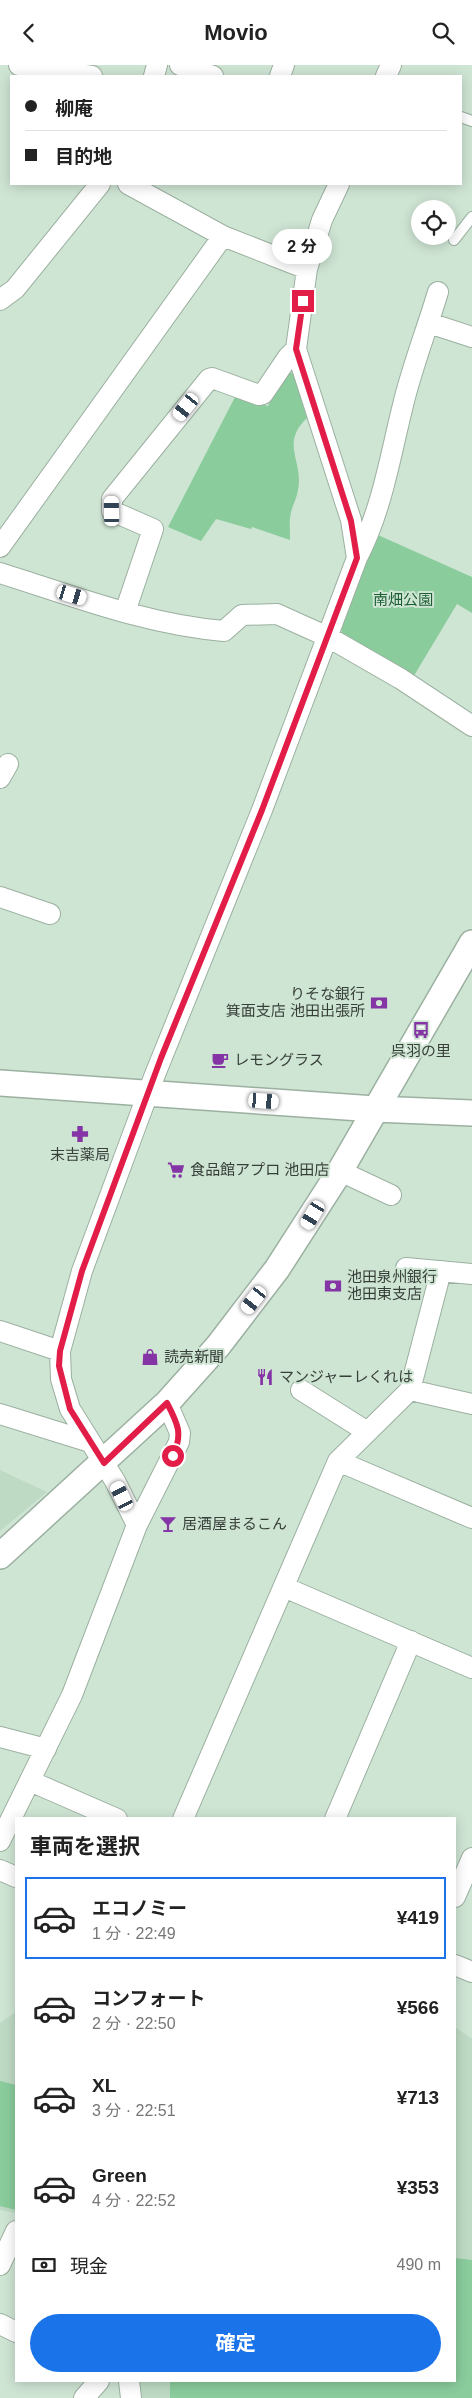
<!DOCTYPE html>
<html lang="ja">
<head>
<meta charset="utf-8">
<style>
	:root { --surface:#fff; --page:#f6f6f6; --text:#222; --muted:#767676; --line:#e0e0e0; --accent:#1a73e8 }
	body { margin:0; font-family:Helvetica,"Noto Sans JP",sans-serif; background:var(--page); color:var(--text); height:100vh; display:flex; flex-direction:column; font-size:19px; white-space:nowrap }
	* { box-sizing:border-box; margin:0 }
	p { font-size:16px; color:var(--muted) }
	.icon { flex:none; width:28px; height:28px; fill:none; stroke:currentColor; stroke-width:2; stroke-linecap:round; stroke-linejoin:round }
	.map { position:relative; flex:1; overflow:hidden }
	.panel { position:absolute; left:15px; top:1752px; width:441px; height:565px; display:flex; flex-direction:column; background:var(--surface); border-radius:0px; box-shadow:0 2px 12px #0003 }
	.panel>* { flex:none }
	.top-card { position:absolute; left:10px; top:10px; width:452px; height:110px; border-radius:0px; box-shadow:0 2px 12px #0003; display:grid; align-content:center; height:110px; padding:0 15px; background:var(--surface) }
	.buttons { position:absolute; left:411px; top:135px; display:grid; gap:10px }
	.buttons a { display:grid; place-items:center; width:45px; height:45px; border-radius:50%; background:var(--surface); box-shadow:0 2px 12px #0003; font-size:25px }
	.end { position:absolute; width:22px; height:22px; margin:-11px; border:6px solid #e11d48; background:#fff; box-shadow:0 0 0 2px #fff }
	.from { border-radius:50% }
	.bubble { position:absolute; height:35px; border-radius:18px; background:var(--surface); box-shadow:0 2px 12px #0003; font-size:16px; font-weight:700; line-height:35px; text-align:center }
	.car { position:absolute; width:15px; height:30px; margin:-15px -8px; border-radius:6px; box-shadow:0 0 4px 1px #0007; background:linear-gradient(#fff 24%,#345 0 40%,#fff 0 76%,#345 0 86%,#fff 0) }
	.top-card b { display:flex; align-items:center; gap:18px; height:48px; font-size:19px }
	.top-card b+b { border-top:1px solid var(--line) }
	.top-card i { width:12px; height:12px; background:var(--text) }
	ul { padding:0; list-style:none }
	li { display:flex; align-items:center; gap:15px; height:82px; margin:0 10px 8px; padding:0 5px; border:2px solid transparent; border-radius:0px }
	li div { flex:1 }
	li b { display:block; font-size:19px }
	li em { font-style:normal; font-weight:700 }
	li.active { border-color:var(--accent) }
	li>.icon { width:45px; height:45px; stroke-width:1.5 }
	h2 { padding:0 15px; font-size:22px; line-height:60px }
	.pay { display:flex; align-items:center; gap:12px; height:55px; padding:0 15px; font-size:19px }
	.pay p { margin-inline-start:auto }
	.primary-button { display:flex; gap:10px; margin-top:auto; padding:10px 15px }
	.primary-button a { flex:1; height:58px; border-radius:30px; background:var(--accent); color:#fff; font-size:20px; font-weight:700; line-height:58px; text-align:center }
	header { display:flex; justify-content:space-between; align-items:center; height:65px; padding:0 15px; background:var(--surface); font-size:22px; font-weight:700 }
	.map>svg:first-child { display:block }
	.built { fill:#bedac4 }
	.green { fill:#8acc9c }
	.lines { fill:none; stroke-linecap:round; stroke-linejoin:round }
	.service-casing { stroke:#9bb0a0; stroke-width:12 }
	.minor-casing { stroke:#9bb0a0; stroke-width:22 }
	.tertiary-casing { stroke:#9bb0a0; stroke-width:28 }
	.service { stroke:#fff; stroke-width:10 }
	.minor { stroke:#fff; stroke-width:20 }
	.tertiary { stroke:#fff; stroke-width:25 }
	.route { stroke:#e11d48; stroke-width:6 }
	.labels { text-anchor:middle; stroke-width:4; stroke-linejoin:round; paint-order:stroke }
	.park-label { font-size:15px; fill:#1d5e35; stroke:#cfe5d4 }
	.poi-label { font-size:15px; fill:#373f39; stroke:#cfe5d4; text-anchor:start }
</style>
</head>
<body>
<header><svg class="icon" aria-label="back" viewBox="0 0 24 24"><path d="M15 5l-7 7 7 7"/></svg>Movio<svg class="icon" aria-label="search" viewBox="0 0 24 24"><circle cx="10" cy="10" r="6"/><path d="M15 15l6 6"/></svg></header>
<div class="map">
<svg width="472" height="2333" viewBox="0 0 472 2333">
	<rect width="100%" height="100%" fill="#cfe5d4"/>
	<path class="built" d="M 0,1405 L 47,1427 L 0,1466 Z
		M 16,1947 L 16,2148 L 0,2145 L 0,1958 Z
		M 455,1962 L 472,1974 L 472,2333 L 140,2333 L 138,2316 L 455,2316 Z"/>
	<path class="green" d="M 283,308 L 293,308 L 308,352 C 279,379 304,395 298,425 C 297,432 293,440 291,447 C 289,456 290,466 290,475 L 252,462 L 251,464 L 216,454 L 201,476 L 168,462 L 235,332 L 268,341 Z
		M 378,470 L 472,512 L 472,548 L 457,539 L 412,614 L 343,572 L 340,558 Z
		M 0,2016 L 16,2020 L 16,2145 L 0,2141 Z
		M 455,2193 L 472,2195 L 472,2333 L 170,2333 L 170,2316 L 455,2316 Z"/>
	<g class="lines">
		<g class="service-casing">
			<path id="service" d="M 461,52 L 472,56
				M 454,175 L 472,152"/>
		</g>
		<g class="minor-casing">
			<path id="minor" d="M 19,0 L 92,11
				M 180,0 L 213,11
				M 154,11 L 157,0
				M 280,11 L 284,0
				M 386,11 L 391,0
				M 128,119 L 223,171 L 307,204
				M 0,235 L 15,224 L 100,119
				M 429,258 L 472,272
				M 0,482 L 223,171
				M 357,493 C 382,445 390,392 403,340 C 412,302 427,264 438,227
				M 0,508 C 73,531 148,560 224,566 L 242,550 L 277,549 L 328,572 L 401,614 L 472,661
				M 125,547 L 153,464 L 112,446 L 112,434 L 209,314 L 212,313 L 259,330 L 263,329 L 288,292 L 296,284
				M 0,713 L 8,699
				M 0,832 L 50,849
				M 340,1106 L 391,1130
				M 406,1203 L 472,1209
				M 0,1266 L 60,1286
				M 301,1325 L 366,1366
				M 410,1325 L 472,1339
				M 0,1349 L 90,1377
				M 338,1396 L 472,1453
				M 137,1460 L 115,1416 L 70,1344 L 61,1314 L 60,1286 L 82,1206 L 154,1012 L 262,745 L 357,493 L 351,455 L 296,284 L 307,204 L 322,155 L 339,119
				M 284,1522 L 472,1603
				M 0,1672 L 46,1684
				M 30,1716 L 117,1754
				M 183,1754 L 338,1396 L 410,1325 L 441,1206
				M 335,1754 L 411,1576
				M 0,1776 L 72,1630 L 137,1460 L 179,1377 L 180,1368 L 167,1338
				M 0,1805 L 16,1812
				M 455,1832 L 472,1793
				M 455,1900 L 472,1907
				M 0,2200 L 16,2166
				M 0,2259 L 16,2267
				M 129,2316 L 131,2333
				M 84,2333 L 99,2316"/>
		</g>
		<g class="tertiary-casing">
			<path id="tertiary" d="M 0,1018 L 375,1044 L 472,1048
				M 0,1491 L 167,1338 L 218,1281 L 277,1204 L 340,1106 L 472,878"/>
		</g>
		<use href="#service" class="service"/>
		<use href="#minor" class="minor"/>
		<use href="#tertiary" class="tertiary"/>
	</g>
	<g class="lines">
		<path class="route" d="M 173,1391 C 183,1369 178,1359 167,1338 L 104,1398 L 70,1344 L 59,1301 L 60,1286 L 82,1206 L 161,993 L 262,745 L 357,493 L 351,456 L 296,284 L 303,236"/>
	</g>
	<defs>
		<g id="bank-bare" transform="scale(1.35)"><path d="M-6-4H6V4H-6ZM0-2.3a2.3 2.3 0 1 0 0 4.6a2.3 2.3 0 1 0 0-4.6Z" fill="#8434a4" stroke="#cfe5d4" stroke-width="2.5" paint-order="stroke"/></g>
		<g id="bus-bare" transform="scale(1.35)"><path d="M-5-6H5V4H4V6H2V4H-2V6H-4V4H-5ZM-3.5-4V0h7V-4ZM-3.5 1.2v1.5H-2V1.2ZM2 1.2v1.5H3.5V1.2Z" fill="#8434a4" stroke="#cfe5d4" stroke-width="2.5" paint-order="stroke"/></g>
		<g id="cafe-bare" transform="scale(1.35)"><path d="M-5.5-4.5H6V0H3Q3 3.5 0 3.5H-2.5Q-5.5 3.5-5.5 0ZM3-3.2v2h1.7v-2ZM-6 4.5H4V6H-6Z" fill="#8434a4" stroke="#cfe5d4" stroke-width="2.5" paint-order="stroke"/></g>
		<g id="pharmacy-bare" transform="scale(1.35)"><path d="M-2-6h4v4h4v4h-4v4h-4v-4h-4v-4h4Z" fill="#8434a4" stroke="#cfe5d4" stroke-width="2.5" paint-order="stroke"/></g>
		<g id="supermarket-bare" transform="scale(1.35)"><path d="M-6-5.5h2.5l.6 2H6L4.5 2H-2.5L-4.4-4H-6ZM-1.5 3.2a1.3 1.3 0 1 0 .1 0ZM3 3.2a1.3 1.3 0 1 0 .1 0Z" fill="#8434a4" stroke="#cfe5d4" stroke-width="2.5" paint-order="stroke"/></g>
		<g id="shop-bare" transform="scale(1.35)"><path d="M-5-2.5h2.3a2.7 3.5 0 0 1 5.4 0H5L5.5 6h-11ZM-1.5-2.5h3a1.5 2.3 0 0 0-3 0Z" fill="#8434a4" stroke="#cfe5d4" stroke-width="2.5" paint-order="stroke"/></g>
		<g id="restaurant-bare" transform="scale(1.35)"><path d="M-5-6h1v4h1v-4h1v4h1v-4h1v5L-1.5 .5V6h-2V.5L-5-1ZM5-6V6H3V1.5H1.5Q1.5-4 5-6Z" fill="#8434a4" stroke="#cfe5d4" stroke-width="2.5" paint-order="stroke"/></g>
		<g id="bar-bare" transform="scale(1.35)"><path d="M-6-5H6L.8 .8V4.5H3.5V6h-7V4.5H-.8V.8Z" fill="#8434a4" stroke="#cfe5d4" stroke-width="2.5" paint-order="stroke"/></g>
	</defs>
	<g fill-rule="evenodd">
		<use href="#bank-bare" x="379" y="938"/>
		<use href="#bus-bare" x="421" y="965"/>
		<use href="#cafe-bare" x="220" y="995"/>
		<use href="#pharmacy-bare" x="80" y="1069"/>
		<use href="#supermarket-bare" x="176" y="1105"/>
		<use href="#bank-bare" x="333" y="1221"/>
		<use href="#shop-bare" x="150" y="1292"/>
		<use href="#restaurant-bare" x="265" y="1312"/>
		<use href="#bar-bare" x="168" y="1459"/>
	</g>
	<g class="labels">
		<g class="park-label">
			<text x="403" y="540">南畑公園</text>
		</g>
		<g class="poi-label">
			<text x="365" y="934" text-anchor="end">りそな銀行<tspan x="365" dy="17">箕面支店 池田出張所</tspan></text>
			<text x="421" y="991" text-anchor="middle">呉羽の里</text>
			<text x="234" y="1000">レモングラス</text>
			<text x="80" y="1095" text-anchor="middle">末吉薬局</text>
			<text x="190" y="1110">食品館アプロ 池田店</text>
			<text x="347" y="1217">池田泉州銀行<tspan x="347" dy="17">池田東支店</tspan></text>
			<text x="164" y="1297">読売新聞</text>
			<text x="279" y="1317">マンジャーレくれは</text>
			<text x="182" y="1464">居酒屋まるこん</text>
		</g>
	</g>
</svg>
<div class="buttons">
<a><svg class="icon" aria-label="locate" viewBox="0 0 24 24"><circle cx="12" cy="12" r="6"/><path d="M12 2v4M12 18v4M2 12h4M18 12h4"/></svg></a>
</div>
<i class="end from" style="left:173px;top:1391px"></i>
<i class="end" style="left:303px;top:236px"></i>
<div class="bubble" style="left:272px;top:164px;width:60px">2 分</div>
<i class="car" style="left:186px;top:342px;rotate:219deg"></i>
<i class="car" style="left:112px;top:446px;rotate:359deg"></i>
<i class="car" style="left:72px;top:530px;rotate:107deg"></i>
<i class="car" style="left:264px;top:1036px;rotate:94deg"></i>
<i class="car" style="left:313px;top:1150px;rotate:211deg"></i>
<i class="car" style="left:254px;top:1235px;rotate:218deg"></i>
<i class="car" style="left:122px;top:1431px;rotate:334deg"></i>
<div class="top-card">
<b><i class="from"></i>柳庵</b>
<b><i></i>目的地</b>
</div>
<section class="panel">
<h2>車両を選択</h2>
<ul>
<li class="active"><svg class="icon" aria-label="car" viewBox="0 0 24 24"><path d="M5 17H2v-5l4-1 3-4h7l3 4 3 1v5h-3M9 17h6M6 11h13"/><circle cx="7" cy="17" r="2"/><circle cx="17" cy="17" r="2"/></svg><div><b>エコノミー</b><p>1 分 · 22:49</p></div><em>¥419</em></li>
<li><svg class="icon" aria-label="car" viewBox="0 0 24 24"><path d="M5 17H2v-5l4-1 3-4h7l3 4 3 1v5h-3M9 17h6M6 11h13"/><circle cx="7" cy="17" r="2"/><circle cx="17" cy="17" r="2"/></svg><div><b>コンフォート</b><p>2 分 · 22:50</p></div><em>¥566</em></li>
<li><svg class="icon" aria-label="car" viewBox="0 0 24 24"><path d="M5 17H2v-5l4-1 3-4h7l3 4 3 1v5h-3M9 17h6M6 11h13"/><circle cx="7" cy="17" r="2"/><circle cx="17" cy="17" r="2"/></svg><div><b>XL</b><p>3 分 · 22:51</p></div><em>¥713</em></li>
<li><svg class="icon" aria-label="car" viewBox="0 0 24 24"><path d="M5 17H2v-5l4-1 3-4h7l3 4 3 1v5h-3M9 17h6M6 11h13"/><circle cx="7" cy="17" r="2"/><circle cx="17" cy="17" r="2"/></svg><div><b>Green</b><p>4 分 · 22:52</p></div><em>¥353</em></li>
</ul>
<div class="pay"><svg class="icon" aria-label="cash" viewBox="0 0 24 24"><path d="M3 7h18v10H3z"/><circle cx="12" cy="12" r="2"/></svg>現金<p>490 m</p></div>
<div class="primary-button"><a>確定</a></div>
</section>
</div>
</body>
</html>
